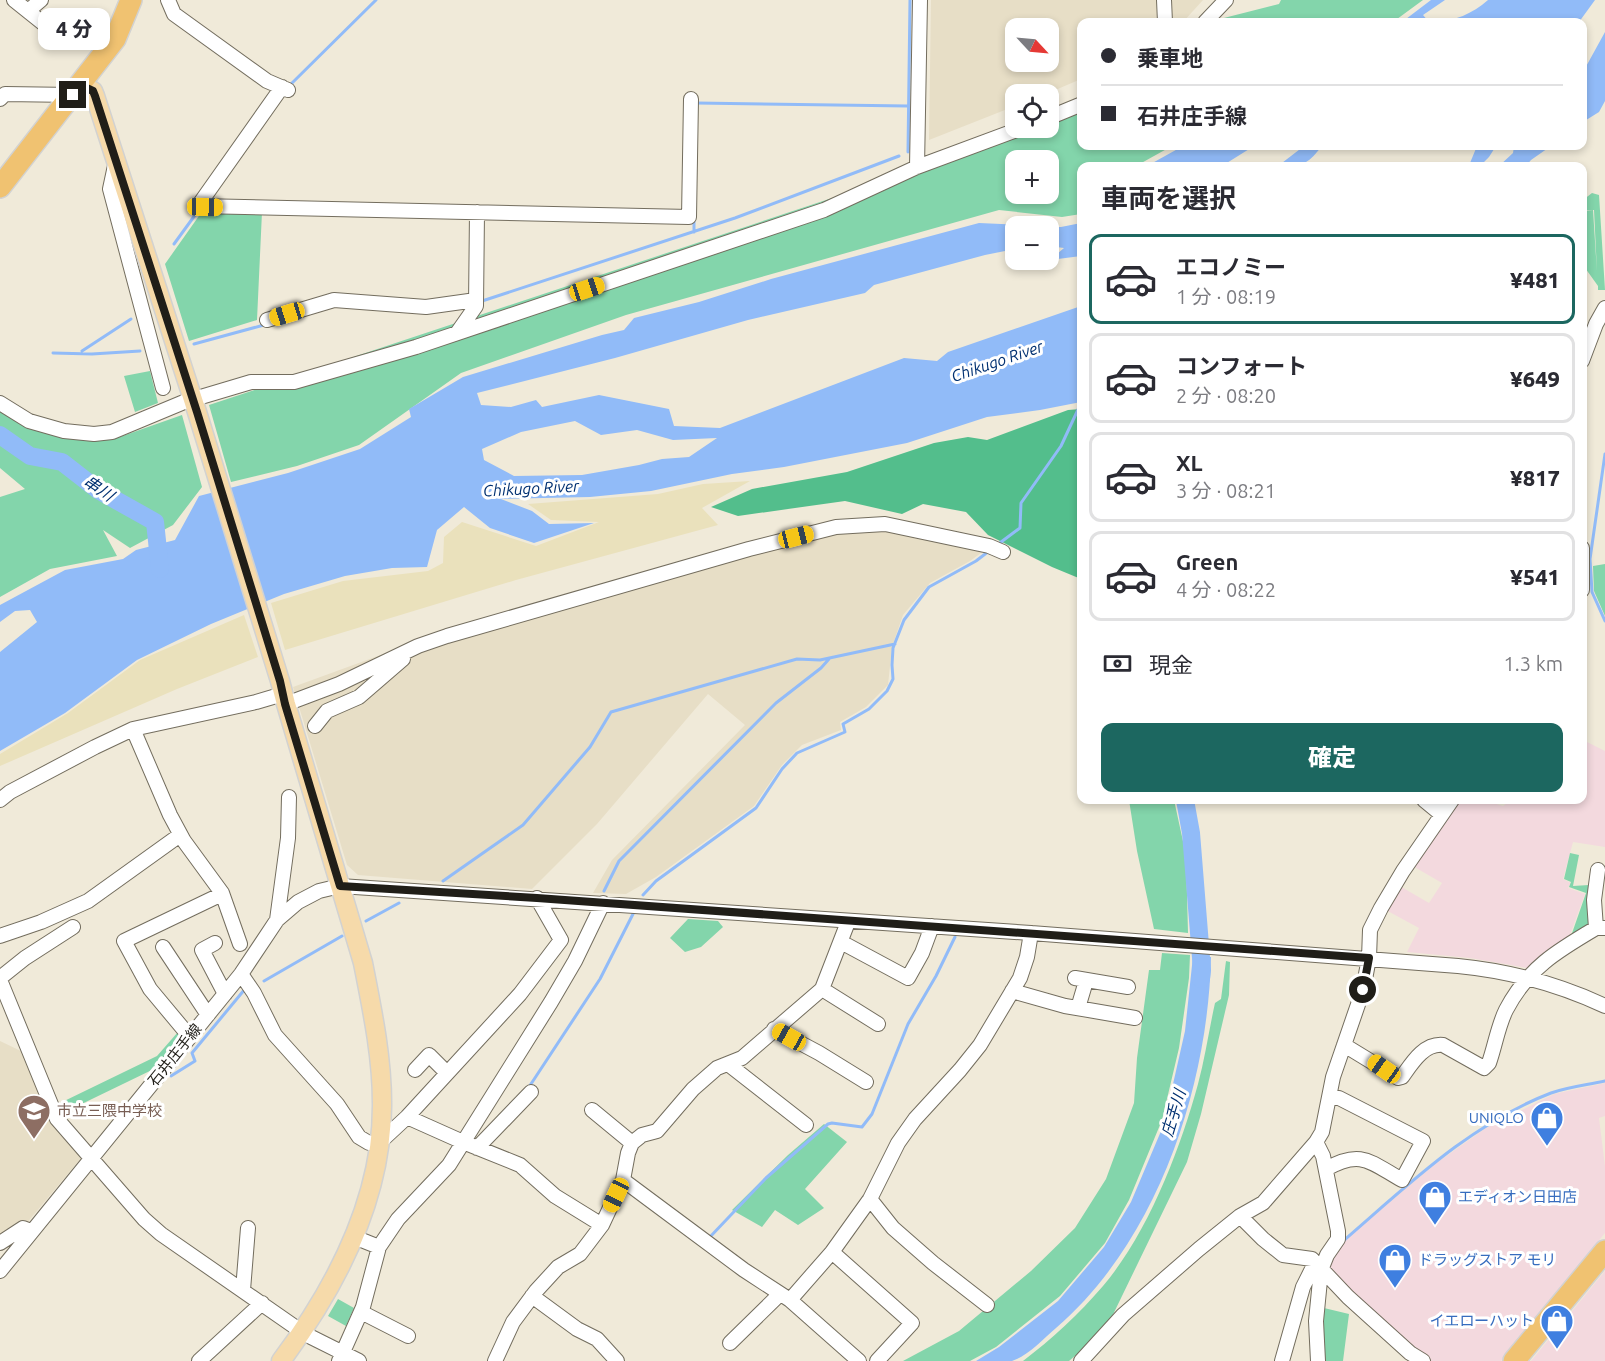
<!DOCTYPE html>
<html lang="ja">
<head>
<meta charset="utf-8">
<style>
	:root { --surface:#fff; --page:#f7f7f7; --text:#2b2b33; --muted:#7c7c81; --line:#e1e1e2; --accent:#1c6760 }
	body { margin:0; font-family:Ubuntu,"Noto Sans JP",sans-serif; background:var(--page); color:var(--text); height:100vh; display:flex; flex-direction:column; font-size:22px; white-space:nowrap }
	* { box-sizing:border-box; margin:0 }
	p { font-size:20px; color:var(--muted) }
	.icon { flex:none; width:33px; height:33px; fill:none; stroke:currentColor; stroke-width:2; stroke-linecap:round; stroke-linejoin:round }
	.map { position:relative; flex:1; overflow:hidden }
	.drawer { position:absolute; left:1077px; top:162px; width:510px; height:642px; display:flex; flex-direction:column; background:var(--surface); border-radius:12px; box-shadow:0 3px 9px #0003 }
	.drawer>* { flex:none }
	.hud { position:absolute; left:1077px; top:18px; width:510px; height:132px; border-radius:12px; box-shadow:0 3px 9px #0003; display:grid; align-content:center; height:132px; padding:0 24px; background:var(--surface) }
	.needle { width:39px; rotate:116deg }
	.tools { position:absolute; left:1005px; top:18px; display:grid; gap:12px }
	.tools a { display:grid; place-items:center; width:54px; height:54px; border-radius:12px; background:var(--surface); box-shadow:0 3px 9px #0003; font-size:30px }
	.end { position:absolute; width:27px; height:27px; margin:-14px; border:8px solid #201e18; background:#fff; box-shadow:0 0 0 3px #fff }
	.from { border-radius:50% }
	.bubble { position:absolute; height:42px; border-radius:12px; background:var(--surface); box-shadow:0 3px 9px #0003; font-size:20px; font-weight:800; line-height:42px; text-align:center }
	.car { position:absolute; width:18px; height:36px; margin:-18px -9px; border-radius:8px; box-shadow:0 0 4px 2px #0007; background:linear-gradient(#f5c518 24%,#345 0 40%,#f5c518 0 76%,#345 0 86%,#f5c518 0) }
	.hud b { display:flex; align-items:center; gap:21px; height:57px; font-size:22px }
	.hud b+b { border-top:2px solid var(--line) }
	.hud i { width:15px; height:15px; background:var(--text) }
	ul { padding:0; list-style:none }
	li { display:flex; align-items:center; gap:18px; height:90px; margin:0 12px 9px; padding:0 12px; border:3px solid var(--line); border-radius:12px }
	li div { flex:1 }
	li b { display:block; font-size:22px }
	li em { font-style:normal; font-weight:800 }
	li.current { border-color:var(--accent) }
	li>.icon { width:54px; height:54px; stroke-width:1.5 }
	h2 { padding:0 24px; font-size:27px; line-height:72px }
	.pay { display:flex; align-items:center; gap:15px; height:66px; padding:0 24px; font-size:22px }
	.pay p { margin-inline-start:auto }
	.cta { display:flex; gap:12px; margin-top:auto; padding:12px 24px }
	.cta a { flex:1; height:69px; border-radius:12px; background:var(--accent); color:#fff; font-size:24px; font-weight:800; line-height:69px; text-align:center }
	.map>svg:first-child { display:block }
	.commercial { fill:#f3d9de }
	.built { fill:#e7dec6; fill-rule:evenodd }
	.green { fill:#83d5ab; fill-rule:evenodd }
	.forest { fill:#53be8c }
	.sand { fill:#eae1bc }
	.water { fill:#91bbf8; fill-rule:evenodd }
	.lines { fill:none; stroke-linecap:round; stroke-linejoin:round }
	.stream { stroke:#91bbf8; stroke-width:3 }
	.river { stroke:#91bbf8; stroke-width:18 }
	.minor-casing { stroke:#736d5e; stroke-width:16 }
	.major-casing { stroke:#d2d2d1; stroke-width:21 }
	.highway-casing { stroke:#d2d2d1; stroke-width:24 }
	.minor { stroke:#fff; stroke-width:14 }
	.major { stroke:#f6daaa; stroke-width:18 }
	.highway { stroke:#f0c271; stroke-width:21 }
	.route { stroke:#201e18; stroke-width:8 }
	.labels { text-anchor:middle; stroke-width:6; stroke-linejoin:round; paint-order:stroke }
	.street-label { font-size:15px; fill:#201e18; stroke:#fff }
	.education-label { font-size:15px; fill:#785e54; stroke:#fff; text-anchor:start }
	.shop-label { font-size:15px; fill:#366cbe; stroke:#fff; text-anchor:end }
	.water-label { font-size:16px; font-style:italic; fill:#003071; stroke:#fff }
</style>
</head>
<body>
<div class="map">
<svg width="1605" height="1361" viewBox="0 0 1605 1361">
	<rect width="100%" height="100%" fill="#f0ead9"/>
	<path class="commercial" d="M 1585,741 L 1605,751 L 1605,847 L 1573,842 L 1563,879 L 1571,883 L 1568,888 L 1585,894 L 1568,940 L 1533,969 L 1470,958 L 1407,952 L 1419,928 L 1384,909 L 1398,885 L 1429,903 L 1442,883 L 1411,865 L 1455,800 L 1483,800 L 1503,806 L 1511,800 L 1582,800 L 1583,743 Z
		M 1605,1083 L 1605,1116 L 1599,1118 L 1605,1166 L 1605,1233 L 1501,1361 L 1428,1361 L 1412,1351 L 1326,1268 L 1340,1244 L 1435,1164 L 1486,1128 L 1554,1094 Z
		M 1605,1271 L 1605,1361 L 1531,1361 Z"/>
	<path class="built" d="M 931,0 L 1203,0 L 1183,22 L 1082,22 L 1081,79 L 1046,94 L 1016,94 L 1015,106 L 929,140 ZM 1016,28 L 1048,28 L 1048,62 L 1016,62 Z
		M 897,520 L 985,550 L 970,561 L 930,583 L 903,615 L 892,647 L 888,685 L 866,707 L 840,722 L 841,730 L 802,745 L 782,765 L 754,806 L 656,877 L 626,894 L 593,893 L 612,860 L 745,725 L 708,694 L 597,824 L 532,889 L 358,875 L 347,865 L 293,687 L 408,645 L 702,558 Z
		M 0,1041 L 25,1053 L 82,1157 L 26,1224 L 0,1238 Z"/>
	<path class="green" d="M 1281,0 L 1423,0 L 1393,22 L 1214,22 L 1216,20 L 1279,4 Z
		M 1081,109 L 1082,146 L 1172,146 L 1136,166 L 1082,166 L 1081,214 L 1062,217 L 999,210 L 626,315 L 461,373 L 359,445 L 297,466 L 231,482 L 209,405 L 1043,128 L 1048,128 L 1049,125 ZM 1016,160 L 1048,160 L 1048,194 L 1016,194 Z
		M 1592,193 L 1599,195 L 1605,290 L 1598,290 L 1598,286 L 1583,265 L 1583,211 L 1593,210 L 1597,272 L 1594,210 L 1583,210 L 1583,200 Z
		M 262,212 L 257,320 L 189,341 L 165,264 L 201,213 Z
		M 150,371 L 158,403 L 135,412 L 124,376 Z
		M 0,408 L 58,436 L 114,439 L 182,415 L 202,487 L 173,525 L 130,548 L 103,530 L 117,556 L 50,569 L 0,597 L 0,497 L 25,489 L 0,468 Z
		M 1605,564 L 1605,616 L 1594,591 L 1593,566 Z
		M 1129,800 L 1174,800 L 1186,855 L 1188,933 L 1154,929 L 1137,851 Z
		M 1570,853 L 1579,855 L 1573,886 L 1589,885 L 1592,928 L 1570,939 L 1586,893 L 1569,887 L 1571,882 L 1564,879 Z
		M 688,919 L 718,921 L 723,927 L 701,947 L 685,952 L 670,938 Z
		M 1162,953 L 1190,955 L 1189,978 L 1179,1048 L 1162,1120 L 1129,1200 L 1105,1243 L 1060,1296 L 996,1347 L 970,1361 L 903,1361 L 959,1331 L 1031,1271 L 1075,1228 L 1106,1179 L 1134,1103 L 1137,1058 L 1149,970 L 1160,970 Z
		M 1226,961 L 1230,962 L 1229,995 L 1201,1114 L 1187,1162 L 1106,1329 L 1069,1361 L 1023,1361 C 1052,1339 1079,1314 1103,1286 C 1148,1233 1180,1150 1198,1084 C 1205,1058 1209,1030 1215,1003 L 1221,999 Z
		M 178,1032 L 181,1035 L 156,1068 L 61,1114 L 56,1105 L 157,1056 Z
		M 824,1124 L 847,1142 L 805,1189 L 824,1208 L 798,1225 L 775,1210 L 762,1227 L 732,1210 L 788,1155 Z
		M 338,1299 L 354,1308 L 346,1326 L 328,1316 Z
		M 1324,1308 L 1349,1314 L 1343,1361 L 1325,1361 L 1322,1326 Z"/>
	<path class="forest" d="M 1081,409 L 1081,579 L 1052,567 L 988,535 L 966,512 L 923,504 L 902,514 L 845,501 L 738,516 L 711,507 L 752,489 L 847,472 L 934,443 L 968,437 L 987,440 L 1068,410 Z"/>
	<path class="sand" d="M 750,481 L 702,508 L 718,525 L 516,580 L 285,650 L 271,603 L 343,581 L 428,571 L 443,563 L 444,537 L 462,522 L 536,546 L 599,522 L 551,520 L 528,504 L 658,494 L 703,484 Z
		M 244,615 L 258,657 L 177,689 L 0,766 L 0,754 L 68,713 L 140,660 Z"/>
	<path class="water" d="M 1431,0 L 1445,0 L 1423,15 L 1429,22 L 1402,22 Z
		M 1488,0 L 1595,0 L 1579,22 L 1434,22 C 1455,21 1472,14 1488,0 Z
		M 1605,32 L 1605,101 L 1599,112 L 1583,122 L 1583,72 Z
		M 1183,146 L 1254,146 L 1222,166 L 1147,166 Z
		M 1304,146 L 1322,146 C 1307,165 1302,167 1278,166 Z
		M 1477,146 L 1496,146 L 1489,157 L 1480,166 L 1471,166 L 1470,163 Z
		M 1514,146 L 1551,146 L 1531,160 L 1526,166 L 1499,166 L 1513,153 Z
		M 979,223 L 1046,226 L 1016,226 L 1015,249 L 985,255 L 874,285 L 865,293 L 748,320 L 615,358 L 477,393 L 481,405 L 511,407 L 536,400 L 542,407 L 599,395 L 669,409 L 674,426 L 720,428 L 904,358 L 937,361 L 948,352 L 1081,306 L 1081,402 L 1040,410 L 987,417 L 907,443 L 784,467 L 732,474 L 651,491 L 590,497 L 501,499 L 532,511 L 549,524 L 594,523 L 534,543 L 490,528 L 464,507 L 437,530 L 427,567 L 392,568 L 345,576 L 284,594 L 211,624 L 137,660 L 65,713 L 0,751 L 0,652 L 37,622 L 30,610 L 15,611 L 0,622 L 0,605 L 65,570 L 123,559 L 136,550 L 175,540 L 199,496 L 288,473 L 360,449 L 411,417 L 409,409 L 463,377 L 602,335 L 624,330 L 634,318 L 699,302 L 771,279 ZM 575,421 L 601,435 L 637,430 L 673,440 L 717,438 L 689,457 L 662,459 L 639,465 L 582,475 L 514,476 L 484,460 L 482,449 L 521,432 Z
		M 1081,223 L 1081,256 L 1050,260 L 1064,248 L 1049,246 L 1049,227 L 1061,227 Z
		M 1193,956 L 1211,957 C 1208,1088 1157,1241 1056,1328 C 1043,1339 1028,1356 1012,1361 C 1002,1361 986,1361 976,1361 L 999,1347 L 1058,1301 L 1104,1247 L 1131,1202 L 1164,1124 L 1185,1031 Z"/>
	<g class="lines">
		<path class="stream" d="M 288,87 L 376,0
			M 696,103 L 908,106
			M 908,152 L 910,0
			M 694,232 L 694,218
			M 174,244 L 198,211
			M 479,302 L 735,218 L 899,156
			M 194,344 L 264,325
			M 82,351 L 131,319
			M 53,353 L 92,354 L 140,351
			M 1605,454 L 1590,559 L 1592,592 L 1605,621
			M 997,545 L 1020,528 L 1021,503 L 1061,446 L 1082,401
			M 443,881 L 523,825 L 590,747 L 611,712 L 797,659 L 820,660 L 895,644
			M 604,891 L 619,861 L 776,703 L 821,668 L 829,659
			M 643,895 L 656,881 L 756,808 L 782,769 L 797,753 L 845,732 L 843,724 L 869,709 L 887,691 L 893,679 L 892,665 L 893,648 L 904,620 L 929,587 L 976,561 L 989,551
			M 366,921 L 399,903
			M 264,981 L 342,936
			M 171,1076 L 195,1061 L 192,1053 L 245,989
			M 529,1087 L 600,979 L 633,914
			M 709,1238 L 766,1178 L 828,1124 L 832,1123 L 862,1127 L 872,1114 L 908,1024 L 936,976 L 955,937
			M 1342,1242 C 1407,1186 1470,1124 1551,1093 C 1568,1087 1587,1085 1605,1081"/>
		<path class="river" d="M 0,435 L 30,456 L 62,462 L 98,490 L 155,522 L 160,569
			M 1185,800 L 1191,833 L 1202,970 L 1201,979"/>
		<g class="minor-casing">
			<path id="minor" d="M 14,0 L 49,28 L 65,38 L 117,35
				M 168,0 L 174,14 L 267,81 L 288,90
				M 1164,0 L 1165,22
				M 28,11 L 41,0
				M 1205,22 L 1226,0
				M 282,87 L 198,206 L 689,217 L 691,99
				M 0,99 L 5,94 L 73,95
				M 1048,118 L 1082,104
				M 116,161 L 110,189 L 163,388
				M 917,167 L 920,0
				M 267,320 L 334,300 L 426,307 L 476,300
				M 457,333 L 476,306 L 477,212
				M 1582,361 L 1596,324 L 1605,308
				M 0,403 L 29,421 L 64,431 L 94,434 L 112,432 L 184,402 L 251,382 L 294,382 L 416,347 L 824,210 L 917,167 L 1022,128
				M 1582,548 L 1582,590
				M 286,704 L 339,684 L 418,646 L 447,636 L 749,549 L 836,527 L 885,524 L 989,546 L 1003,552
				M 315,726 L 327,711 L 359,697 L 403,659
				M 133,729 L 170,815 L 184,841 L 222,893 L 240,944
				M 0,800 L 10,792 L 95,747 L 133,729 L 256,702 L 283,694
				M 1424,800 L 1441,814
				M 277,920 L 288,838 L 289,797
				M 1596,928 L 1594,900 L 1598,870
				M 0,936 L 41,922 L 88,901 L 180,835
				M 841,942 L 908,978 L 922,953 L 932,926
				M 215,943 L 202,950 L 225,994
				M 163,947 L 208,1015
				M 241,974 L 254,993 L 275,1035 L 337,1104 L 359,1137 L 369,1143 L 379,1143 L 407,1117 L 520,994 L 561,940 L 537,898
				M 0,978 L 25,958 L 73,927
				M 1075,978 L 1128,987
				M 0,980 L 57,1119 L 144,1219 L 161,1234 L 295,1327 L 311,1337 L 359,1361
				M 822,989 L 878,1024
				M 1012,991 L 1065,1006 L 1135,1018
				M 1078,1008 L 1086,981
				M 774,1029 L 819,1053 L 866,1082
				M 190,1037 L 150,989 L 124,941 L 222,894
				M 1344,1045 L 1398,1078 L 1402,1077 C 1412,1063 1424,1043 1443,1045 L 1484,1068 L 1489,1063 C 1495,1046 1498,1026 1506,1010 C 1528,968 1557,951 1596,928 L 1605,928
				M 728,1064 L 806,1125
				M 415,1070 L 429,1055 L 447,1073
				M 592,1110 L 632,1143
				M 407,1117 L 463,1142 L 520,1165 L 555,1196 L 602,1225
				M 1316,1142 L 1323,1156 L 1338,1231 L 1338,1239 L 1327,1255 L 1321,1270 L 1316,1321 L 1318,1361
				M 477,1148 L 531,1092
				M 1326,1169 C 1361,1149 1370,1162 1402,1180 L 1423,1141 L 1339,1098 L 1329,1098
				M 623,1180 L 744,1270 L 790,1300 L 859,1361
				M 870,1199 L 893,1228 L 933,1263 L 987,1305
				M 1240,1216 L 1263,1239 L 1283,1255 L 1312,1259 L 1348,1297 L 1410,1353 L 1423,1361
				M 0,1243 L 23,1228 L 31,1231
				M 379,1247 L 398,1219 L 449,1165 L 551,1002 L 575,961 L 603,903
				M 832,1252 L 912,1323 L 877,1361
				M 0,1271 L 241,974 L 277,920 L 298,902 L 319,891 L 340,886 L 1031,933 L 1458,966 C 1509,971 1558,984 1605,1006
				M 243,1290 L 248,1228
				M 532,1296 L 577,1329 L 597,1339 L 617,1361
				M 790,1300 L 832,1252 L 870,1199 L 898,1143 L 915,1119 L 960,1070 L 980,1045 L 1020,978 L 1027,957 L 1031,933
				M 361,1312 L 408,1336
				M 730,1343 L 780,1294
				M 199,1361 L 262,1303
				M 339,1361 L 363,1307 L 379,1247 L 354,1237
				M 495,1361 L 513,1322 L 536,1291 L 558,1267 L 580,1254 L 602,1225 L 623,1180 L 628,1153 L 632,1143 L 642,1135 L 657,1131 L 693,1089 L 717,1068 L 742,1058 L 822,989 L 848,922
				M 1081,1361 L 1123,1315 L 1199,1249 L 1240,1216 L 1263,1203 L 1316,1142 L 1322,1132 L 1333,1077 L 1363,990 L 1369,958 L 1370,930 L 1381,908 L 1403,871 L 1452,800
				M 1282,1361 L 1303,1287 L 1315,1263"/>
		</g>
		<g class="major-casing">
			<path id="major" d="M 80,85 L 93,91 L 95,96 L 197,412 L 280,681 L 286,704 L 363,963 C 372,1009 382,1056 382,1103 C 383,1198 337,1286 281,1361"/>
		</g>
		<g class="highway-casing">
			<path id="highway" d="M 0,187 L 115,39 L 131,0
				M 1514,1361 L 1605,1251"/>
		</g>
		<use href="#minor" class="minor"/>
		<use href="#major" class="major"/>
		<use href="#highway" class="highway"/>
	</g>
	<g class="lines">
		<path class="route" d="M 73,95 L 80,85 L 93,91 L 95,96 L 197,412 L 280,681 L 285,704 L 340,886 L 537,898 L 1369,958 L 1363,990"/>
	</g>
	<defs>
		<g id="school-pin" transform="scale(1.725)"><path d="M0 17L-7.5 6A9.5 9.5 0 1 1 7.5 6Z" fill="#8d6e63" stroke="#fff"/><path d="M0-5L7-2L0 1L-7-2ZM-4 1L0 2.5L4 1V4Q0 6-4 4Z" fill="#fff"/></g>
		<g id="shop-pin" transform="scale(1.725)"><path d="M0 17L-7.5 6A9.5 9.5 0 1 1 7.5 6Z" fill="#3f7fe0" stroke="#fff"/><path d="M-5-2.5h2.3a2.7 3.5 0 0 1 5.4 0H5L5.5 6h-11ZM-1.5-2.5h3a1.5 2.3 0 0 0-3 0Z" fill="#fff"/></g>
	</defs>
	<g fill-rule="evenodd">
		<use href="#school-pin" x="34" y="1111"/>
		<use href="#shop-pin" x="1547" y="1118"/>
		<use href="#shop-pin" x="1435" y="1197"/>
		<use href="#shop-pin" x="1395" y="1260"/>
		<use href="#shop-pin" x="1557" y="1321"/>
	</g>
	<g class="labels">
		<g class="street-label">
			<text transform="translate(175 1055) rotate(-51)" y="5">石井庄手線</text>
		</g>
		<g class="education-label">
			<text x="57" y="1116">市立三隈中学校</text>
		</g>
		<g class="shop-label">
			<text x="1524" y="1123">UNIQLO</text>
			<text x="1458" y="1202" text-anchor="start">エディオン日田店</text>
			<text x="1418" y="1265" text-anchor="start">ドラッグストア モリ</text>
			<text x="1534" y="1326">イエローハット</text>
		</g>
		<g class="water-label">
			<text transform="translate(997 361) rotate(-19)" y="6">Chikugo River</text>
			<text transform="translate(99 488) rotate(34)" y="6">串川</text>
			<text transform="translate(531 488) rotate(-3)" y="6">Chikugo River</text>
			<text transform="translate(1173 1113) rotate(-73)" y="6">庄手川</text>
		</g>
	</g>
</svg>
<div class="tools">
<a><svg class="needle" viewBox="-14 -14 28 28"><path d="M0-13l5 13h-10z" fill="#e53935"/><path d="M0 13l5-13h-10z" fill="#7c7c81"/></svg></a>
<a><svg class="icon" aria-label="locate" viewBox="0 0 24 24"><circle cx="12" cy="12" r="6"/><path d="M12 2v4M12 18v4M2 12h4M18 12h4"/></svg></a>
<a>+</a>
<a>−</a>
</div>
<i class="end from" style="left:1363px;top:990px"></i>
<i class="end" style="left:73px;top:95px"></i>
<div class="bubble" style="left:38px;top:8px;width:72px">4 分</div>
<i class="car" style="left:205px;top:207px;rotate:91deg"></i>
<i class="car" style="left:587px;top:289px;rotate:72deg"></i>
<i class="car" style="left:287px;top:314px;rotate:253deg"></i>
<i class="car" style="left:796px;top:537px;rotate:76deg"></i>
<i class="car" style="left:789px;top:1037px;rotate:299deg"></i>
<i class="car" style="left:1384px;top:1069px;rotate:305deg"></i>
<i class="car" style="left:616px;top:1195px;rotate:205deg"></i>
<div class="hud">
<b><i class="from"></i>乗車地</b>
<b><i></i>石井庄手線</b>
</div>
<section class="drawer">
<h2>車両を選択</h2>
<ul>
<li class="current"><svg class="icon" aria-label="car" viewBox="0 0 24 24"><path d="M5 17H2v-5l4-1 3-4h7l3 4 3 1v5h-3M9 17h6M6 11h13"/><circle cx="7" cy="17" r="2"/><circle cx="17" cy="17" r="2"/></svg><div><b>エコノミー</b><p>1 分 · 08:19</p></div><em>¥481</em></li>
<li><svg class="icon" aria-label="car" viewBox="0 0 24 24"><path d="M5 17H2v-5l4-1 3-4h7l3 4 3 1v5h-3M9 17h6M6 11h13"/><circle cx="7" cy="17" r="2"/><circle cx="17" cy="17" r="2"/></svg><div><b>コンフォート</b><p>2 分 · 08:20</p></div><em>¥649</em></li>
<li><svg class="icon" aria-label="car" viewBox="0 0 24 24"><path d="M5 17H2v-5l4-1 3-4h7l3 4 3 1v5h-3M9 17h6M6 11h13"/><circle cx="7" cy="17" r="2"/><circle cx="17" cy="17" r="2"/></svg><div><b>XL</b><p>3 分 · 08:21</p></div><em>¥817</em></li>
<li><svg class="icon" aria-label="car" viewBox="0 0 24 24"><path d="M5 17H2v-5l4-1 3-4h7l3 4 3 1v5h-3M9 17h6M6 11h13"/><circle cx="7" cy="17" r="2"/><circle cx="17" cy="17" r="2"/></svg><div><b>Green</b><p>4 分 · 08:22</p></div><em>¥541</em></li>
</ul>
<div class="pay"><svg class="icon" aria-label="cash" viewBox="0 0 24 24"><path d="M3 7h18v10H3z"/><circle cx="12" cy="12" r="2"/></svg>現金<p>1.3 km</p></div>
<div class="cta"><a>確定</a></div>
</section>
</div>
</body>
</html>
